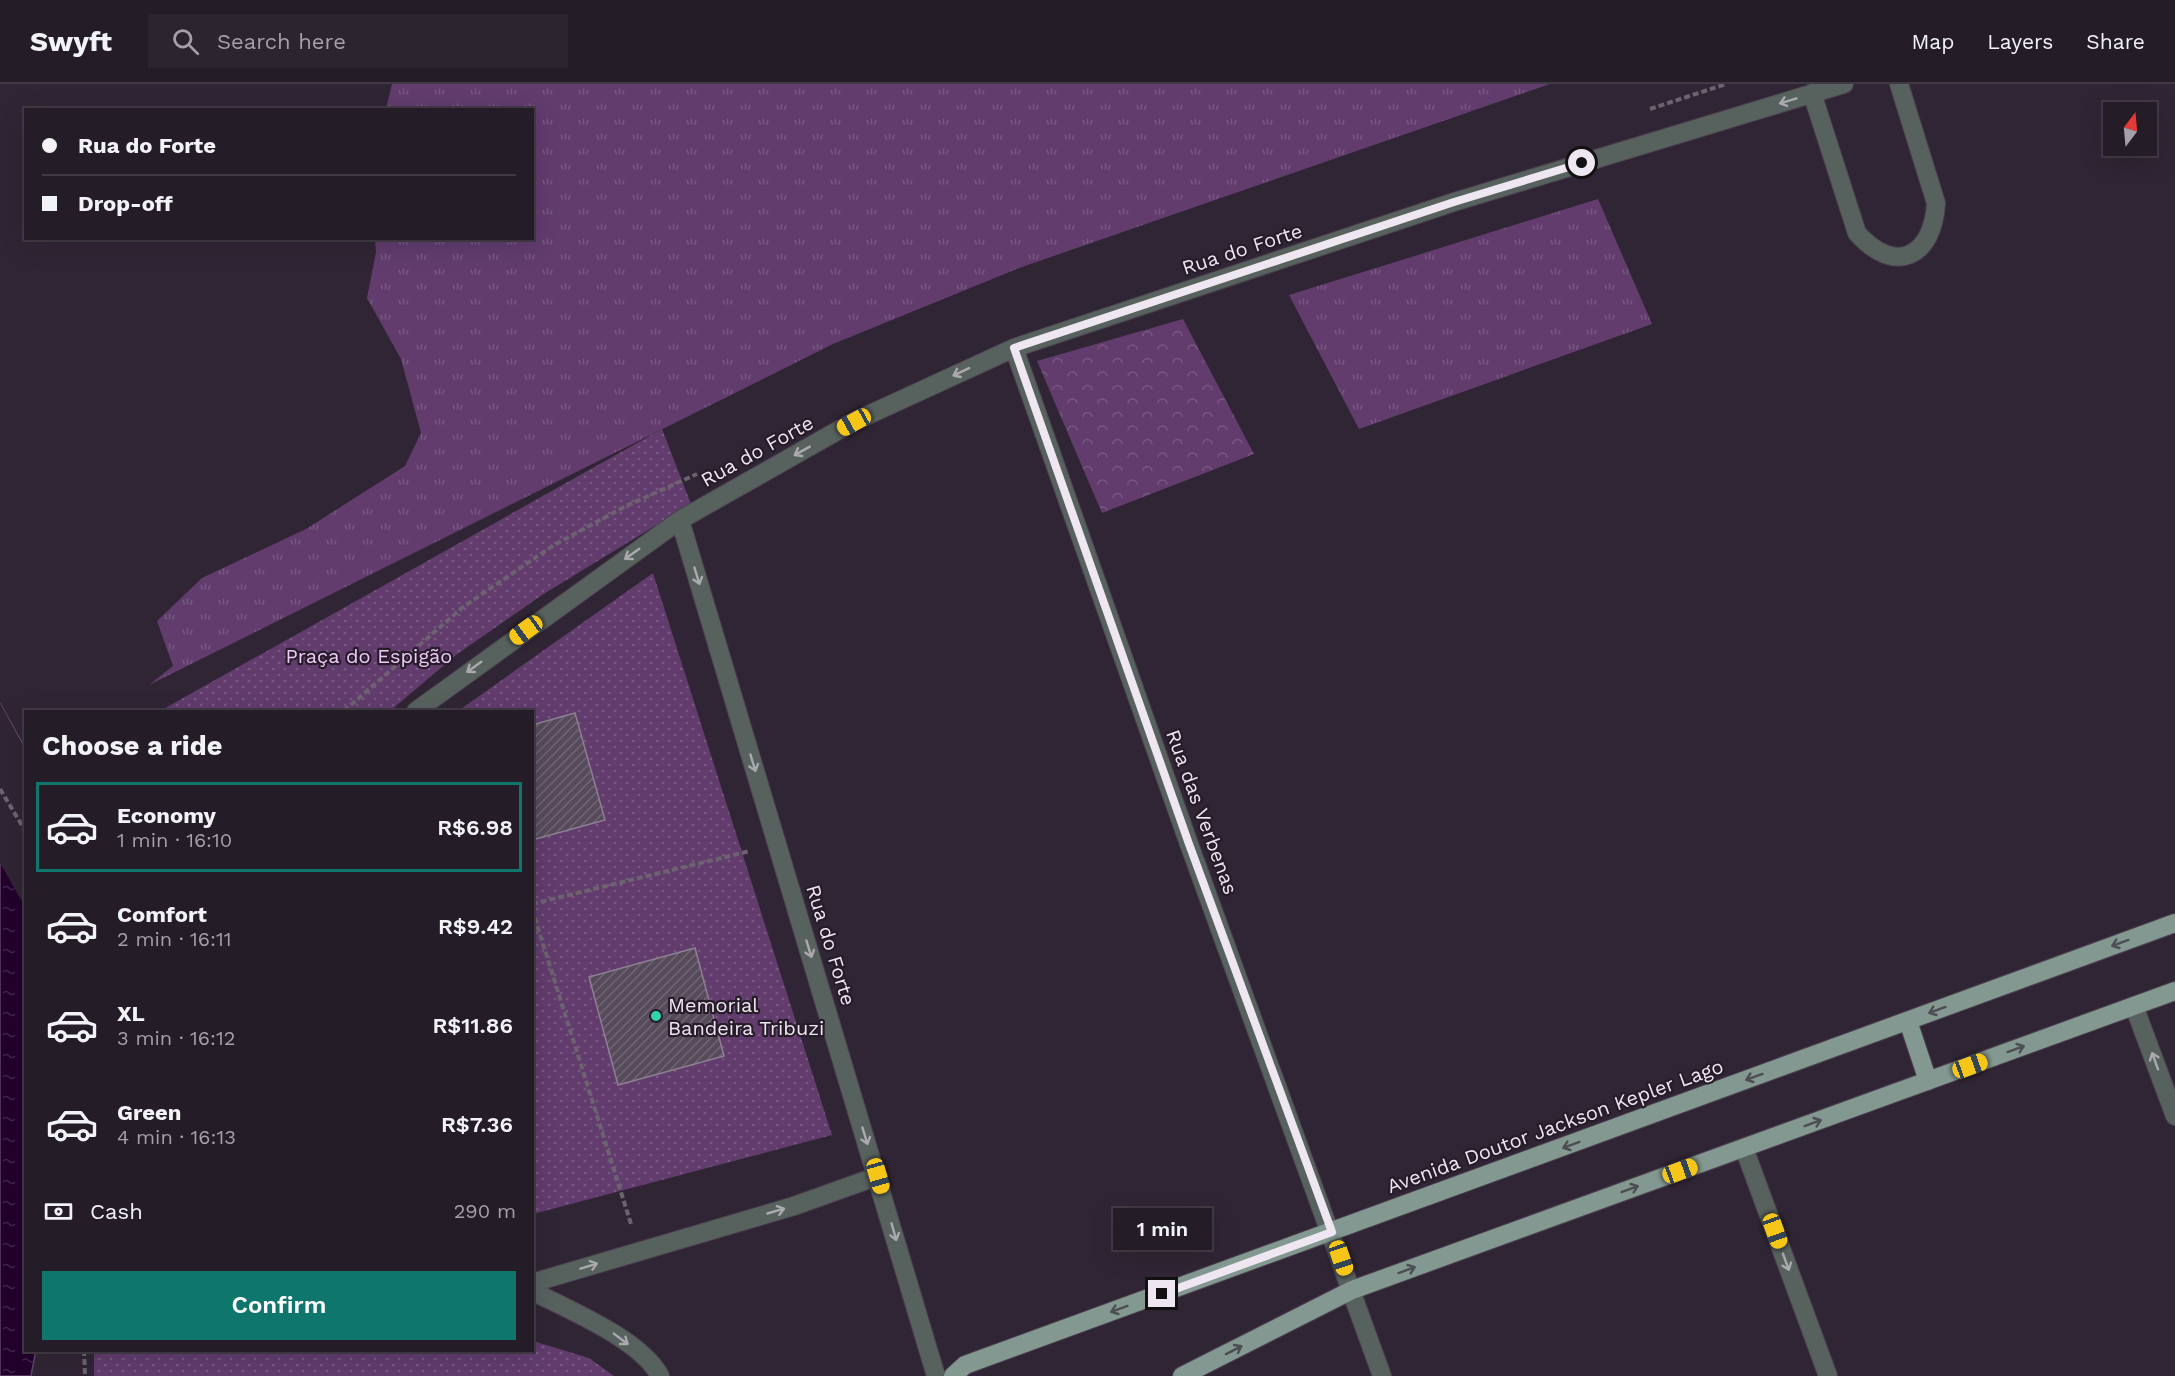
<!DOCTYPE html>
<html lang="en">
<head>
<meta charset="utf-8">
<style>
	:root { --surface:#241c27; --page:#2c252f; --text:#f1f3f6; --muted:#a3a1a7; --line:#413a44; --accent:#0f766e }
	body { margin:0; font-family:"Work Sans",sans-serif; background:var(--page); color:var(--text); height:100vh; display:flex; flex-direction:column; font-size:22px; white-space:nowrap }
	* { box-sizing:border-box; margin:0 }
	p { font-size:20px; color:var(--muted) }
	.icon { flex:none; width:33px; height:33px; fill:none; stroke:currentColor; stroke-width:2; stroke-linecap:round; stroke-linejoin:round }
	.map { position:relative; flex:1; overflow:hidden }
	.sheet { position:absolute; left:24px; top:626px; width:510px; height:642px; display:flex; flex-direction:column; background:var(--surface); border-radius:0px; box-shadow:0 6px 24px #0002,0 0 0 2px var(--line) }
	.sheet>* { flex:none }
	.hud { position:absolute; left:24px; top:24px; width:510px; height:132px; border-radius:0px; box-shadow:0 6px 24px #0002,0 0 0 2px var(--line); display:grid; align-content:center; height:132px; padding:0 18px; background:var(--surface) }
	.needle { width:39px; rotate:16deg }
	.controls { position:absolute; left:2103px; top:18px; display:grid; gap:12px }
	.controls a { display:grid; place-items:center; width:54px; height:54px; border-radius:0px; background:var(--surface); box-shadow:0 6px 24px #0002,0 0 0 2px var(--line); font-size:30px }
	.end { position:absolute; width:27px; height:27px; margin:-14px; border:8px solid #eee6f0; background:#111; box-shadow:0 0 0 3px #111 }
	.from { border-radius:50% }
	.bubble { position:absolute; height:42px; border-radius:0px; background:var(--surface); box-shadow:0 6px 24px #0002,0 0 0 2px var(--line); font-size:20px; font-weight:600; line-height:42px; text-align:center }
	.car { position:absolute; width:18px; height:36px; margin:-18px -9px; border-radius:8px; box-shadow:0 0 4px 2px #0007; background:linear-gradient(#f5c518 24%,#345 0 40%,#f5c518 0 76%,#345 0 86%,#f5c518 0) }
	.hud b { display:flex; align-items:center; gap:21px; height:57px; font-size:22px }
	.hud b+b { border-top:2px solid var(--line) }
	.hud i { width:15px; height:15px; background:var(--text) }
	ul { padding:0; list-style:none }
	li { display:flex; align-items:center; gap:18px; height:90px; margin:0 12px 9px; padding:0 6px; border:3px solid transparent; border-radius:0px }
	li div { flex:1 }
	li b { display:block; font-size:22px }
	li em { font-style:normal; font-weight:600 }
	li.selected { border-color:var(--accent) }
	li>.icon { width:54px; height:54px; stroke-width:1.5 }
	h2 { padding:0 18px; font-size:27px; line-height:72px }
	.pay { display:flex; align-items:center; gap:15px; height:66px; padding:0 18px; font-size:22px }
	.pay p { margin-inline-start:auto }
	.primary-button { display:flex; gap:12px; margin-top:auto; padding:12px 18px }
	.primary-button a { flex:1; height:69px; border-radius:0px; background:var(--accent); color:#fff; font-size:24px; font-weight:600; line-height:69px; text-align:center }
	header { display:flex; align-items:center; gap:36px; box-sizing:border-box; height:84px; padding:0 30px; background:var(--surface); border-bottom:2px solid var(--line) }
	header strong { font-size:28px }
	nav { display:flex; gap:33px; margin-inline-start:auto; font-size:21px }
	.search { width:420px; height:54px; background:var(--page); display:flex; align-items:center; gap:15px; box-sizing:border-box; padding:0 21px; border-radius:0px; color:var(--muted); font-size:22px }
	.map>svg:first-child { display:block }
	.grass { fill:url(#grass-tufts) }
	.forest { fill:url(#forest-crowns) }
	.park { fill:url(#park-dots) }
	.water { fill:url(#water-ripples); stroke:#5f4567; stroke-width:1.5 }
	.pier { fill:#302534 }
	.building { fill:url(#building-hatch); stroke:#8d8092; stroke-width:1.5 }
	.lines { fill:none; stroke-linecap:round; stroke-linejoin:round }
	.minor-casing { stroke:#4b404e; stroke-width:20 }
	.major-casing { stroke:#4b404e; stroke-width:20 }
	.path { stroke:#6d6370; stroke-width:4; stroke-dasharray:6 3; stroke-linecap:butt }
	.minor { stroke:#57615d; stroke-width:18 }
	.major { stroke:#839890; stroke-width:18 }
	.oneway { stroke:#aaaaae }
	.oneway2 { stroke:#4c4e53 }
	.route { stroke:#eee6f0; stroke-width:8 }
	.poi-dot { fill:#2fd4aa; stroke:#271c2a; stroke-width:2 }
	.labels { text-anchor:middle; stroke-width:4.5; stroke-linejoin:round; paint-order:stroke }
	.street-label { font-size:20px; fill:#eee6f0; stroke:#271c2a }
	.park-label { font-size:20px; fill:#edcaf8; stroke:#271c2a }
	.poi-label { font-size:20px; fill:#eee6f0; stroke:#271c2a; text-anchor:start }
</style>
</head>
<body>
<header>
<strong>Swyft</strong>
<div class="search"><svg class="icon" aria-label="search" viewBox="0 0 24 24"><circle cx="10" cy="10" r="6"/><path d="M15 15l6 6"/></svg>Search here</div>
<nav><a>Map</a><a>Layers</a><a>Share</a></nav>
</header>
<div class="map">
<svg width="2175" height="1292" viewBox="0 0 2175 1292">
	<defs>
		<pattern id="grass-tufts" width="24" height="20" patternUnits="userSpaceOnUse" patternTransform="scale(1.5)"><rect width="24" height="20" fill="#613c6d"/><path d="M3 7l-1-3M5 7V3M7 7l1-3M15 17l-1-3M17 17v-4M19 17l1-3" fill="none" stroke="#785882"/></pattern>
		<pattern id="forest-crowns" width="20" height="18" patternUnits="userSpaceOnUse" patternTransform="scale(1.5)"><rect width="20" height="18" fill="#613c6d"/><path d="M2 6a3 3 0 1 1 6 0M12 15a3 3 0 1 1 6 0" fill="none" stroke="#785882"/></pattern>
		<pattern id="park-dots" width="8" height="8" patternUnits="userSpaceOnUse" patternTransform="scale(1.5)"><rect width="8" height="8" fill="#613c6d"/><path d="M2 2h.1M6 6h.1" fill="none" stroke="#785882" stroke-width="1.8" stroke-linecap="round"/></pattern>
		<pattern id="water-ripples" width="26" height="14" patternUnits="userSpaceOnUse" patternTransform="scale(1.5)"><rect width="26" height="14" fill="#22002c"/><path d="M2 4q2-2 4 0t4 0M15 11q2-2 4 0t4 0" fill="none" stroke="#42254b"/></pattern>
		<pattern id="building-hatch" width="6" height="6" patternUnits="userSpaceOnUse" patternTransform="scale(1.5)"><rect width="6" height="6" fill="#574b5b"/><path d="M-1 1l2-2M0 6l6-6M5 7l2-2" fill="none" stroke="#6f6573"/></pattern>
	</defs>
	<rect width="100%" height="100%" fill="#302534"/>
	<path class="grass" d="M 392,0 L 1550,0 L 1019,184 L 833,260 L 149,601 L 173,582 L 157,537 L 202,494 L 306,445 L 405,382 L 421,349 L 401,275 L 367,214 L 376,168 L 375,155 L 532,154 L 532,26 L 386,25 Z
		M 1598,115 L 1652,240 L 1359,345 L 1289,211 Z"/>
	<path class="forest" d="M 1183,235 L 1254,370 L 1102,429 L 1037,277 Z"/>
	<path class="park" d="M 662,345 L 691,420 L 542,511 L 456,571 L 390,627 L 160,627 Z
		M 653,489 L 832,1051 L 533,1130 L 532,627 L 458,627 Z
		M 533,1257 L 589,1274 L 614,1292 L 94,1292 L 94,1266 L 532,1266 Z"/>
	<path class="water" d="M 0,619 L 26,666 L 26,1266 L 36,1266 L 31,1292 L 0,1292 Z"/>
	<path class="pier" d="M 0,619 L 25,666 L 24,821 L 0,779 Z"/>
	<path class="building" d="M 575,629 L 605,736 L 532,756 L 532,641 Z
		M 695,864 L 724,972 L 618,1001 L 589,893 Z"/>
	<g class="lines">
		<g class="minor-casing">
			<path id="minor" d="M 1812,9 L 1857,149 C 1895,192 1933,173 1936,119 L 1899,0
				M 1014,264 L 1189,760 L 1382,1292
				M 680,436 L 936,1292
				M 416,627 L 680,436 L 853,338 L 1014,264 L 1454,118 L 1844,0
				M 2134,922 L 2175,1032
				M 1744,1064 L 1828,1292
				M 532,1199 L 794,1122 L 878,1092
				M 532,1207 C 569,1226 640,1255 660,1292"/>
		</g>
		<g class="major-casing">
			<path id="major" d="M 1908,937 L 1928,997
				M 953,1292 L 965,1281 L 2175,839
				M 1182,1292 L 1352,1206 L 2175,907"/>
		</g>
		<path class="path" d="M 1650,25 L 1726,0
			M 344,627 L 463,523 L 554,461 L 626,422 L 697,390
			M 0,705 L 26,748
			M 532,820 L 750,767
			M 532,825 L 631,1140
			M 84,1266 L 85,1292"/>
		<use href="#minor" class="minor"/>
		<use href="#major" class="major"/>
	</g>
	<defs><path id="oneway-shaft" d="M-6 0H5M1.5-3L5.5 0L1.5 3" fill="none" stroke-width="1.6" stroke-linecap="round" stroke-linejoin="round" transform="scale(1.5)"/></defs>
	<g class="oneway">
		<use href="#oneway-shaft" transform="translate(1788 17) rotate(163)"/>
		<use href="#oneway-shaft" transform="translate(961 288) rotate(155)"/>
		<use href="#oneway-shaft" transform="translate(802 367) rotate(151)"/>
		<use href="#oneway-shaft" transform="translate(632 470) rotate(145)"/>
		<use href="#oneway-shaft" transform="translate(697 492) rotate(73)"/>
		<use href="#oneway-shaft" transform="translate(474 583) rotate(144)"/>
		<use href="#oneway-shaft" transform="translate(753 679) rotate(73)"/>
		<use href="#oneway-shaft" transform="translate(809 865) rotate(73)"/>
		<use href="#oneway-shaft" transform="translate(2155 977) rotate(-110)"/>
		<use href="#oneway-shaft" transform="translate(865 1052) rotate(73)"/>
		<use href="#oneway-shaft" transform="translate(776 1127) rotate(-16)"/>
		<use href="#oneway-shaft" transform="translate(894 1148) rotate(74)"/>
		<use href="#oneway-shaft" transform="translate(1786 1178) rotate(70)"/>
		<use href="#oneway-shaft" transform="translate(589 1182) rotate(-17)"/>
		<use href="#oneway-shaft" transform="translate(621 1255) rotate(37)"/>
	</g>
	<g class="oneway2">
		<use href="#oneway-shaft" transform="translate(2120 859) rotate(160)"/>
		<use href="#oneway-shaft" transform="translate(1937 926) rotate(160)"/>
		<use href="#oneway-shaft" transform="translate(2016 965) rotate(-20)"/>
		<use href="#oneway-shaft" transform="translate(1754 993) rotate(160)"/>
		<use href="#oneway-shaft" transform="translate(1813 1039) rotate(-20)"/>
		<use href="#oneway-shaft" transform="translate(1571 1061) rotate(160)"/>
		<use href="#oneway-shaft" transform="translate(1630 1105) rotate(-20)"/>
		<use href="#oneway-shaft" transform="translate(1407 1186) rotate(-20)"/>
		<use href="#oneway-shaft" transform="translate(1119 1225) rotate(160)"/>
		<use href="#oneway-shaft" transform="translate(1234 1266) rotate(-27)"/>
	</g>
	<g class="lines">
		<path class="route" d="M 1162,1210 L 1332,1148 L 1189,760 L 1014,264 L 1454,118 L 1582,79"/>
	</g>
	<circle class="poi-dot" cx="656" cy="932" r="6"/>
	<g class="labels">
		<g class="street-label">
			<text transform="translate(1242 165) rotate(-18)" y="7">Rua do Forte</text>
			<text transform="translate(757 367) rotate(-29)" y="7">Rua do Forte</text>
			<text transform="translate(1202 728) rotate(70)" y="7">Rua das Verbenas</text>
			<text transform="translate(831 861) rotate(73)" y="7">Rua do Forte</text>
			<text transform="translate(1555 1042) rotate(-20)" y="7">Avenida Doutor Jackson Kepler Lago</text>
		</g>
		<g class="park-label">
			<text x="369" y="579">Praça do Espigão</text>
		</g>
		<g class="poi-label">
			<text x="668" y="928">Memorial<tspan x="668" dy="23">Bandeira Tribuzi</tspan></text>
		</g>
	</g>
</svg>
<div class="controls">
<a><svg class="needle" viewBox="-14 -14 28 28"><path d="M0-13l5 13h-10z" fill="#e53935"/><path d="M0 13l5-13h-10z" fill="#a3a1a7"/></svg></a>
</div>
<i class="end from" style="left:1582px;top:79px"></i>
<i class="end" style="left:1162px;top:1210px"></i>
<div class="bubble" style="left:1113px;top:1124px;width:99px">1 min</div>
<i class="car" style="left:854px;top:338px;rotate:241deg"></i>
<i class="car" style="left:526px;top:546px;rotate:234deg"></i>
<i class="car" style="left:1970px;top:982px;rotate:70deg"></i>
<i class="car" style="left:1680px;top:1087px;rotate:70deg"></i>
<i class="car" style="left:878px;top:1092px;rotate:164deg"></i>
<i class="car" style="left:1775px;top:1147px;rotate:160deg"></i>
<i class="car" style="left:1341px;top:1174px;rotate:161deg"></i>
<div class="hud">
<b><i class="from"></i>Rua do Forte</b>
<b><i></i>Drop-off</b>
</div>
<section class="sheet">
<h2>Choose a ride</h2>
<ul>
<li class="selected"><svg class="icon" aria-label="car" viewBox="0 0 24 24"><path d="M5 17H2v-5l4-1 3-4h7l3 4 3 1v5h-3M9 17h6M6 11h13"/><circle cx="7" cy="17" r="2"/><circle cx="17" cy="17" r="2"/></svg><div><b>Economy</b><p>1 min · 16:10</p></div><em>R$6.98</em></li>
<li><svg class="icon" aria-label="car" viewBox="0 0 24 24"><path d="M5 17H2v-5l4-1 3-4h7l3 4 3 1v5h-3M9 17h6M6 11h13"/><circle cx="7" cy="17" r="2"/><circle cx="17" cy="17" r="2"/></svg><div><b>Comfort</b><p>2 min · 16:11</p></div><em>R$9.42</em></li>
<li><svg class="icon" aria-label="car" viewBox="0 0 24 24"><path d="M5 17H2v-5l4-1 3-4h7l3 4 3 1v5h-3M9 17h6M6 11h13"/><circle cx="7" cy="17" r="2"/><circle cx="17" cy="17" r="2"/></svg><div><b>XL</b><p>3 min · 16:12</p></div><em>R$11.86</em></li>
<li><svg class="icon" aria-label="car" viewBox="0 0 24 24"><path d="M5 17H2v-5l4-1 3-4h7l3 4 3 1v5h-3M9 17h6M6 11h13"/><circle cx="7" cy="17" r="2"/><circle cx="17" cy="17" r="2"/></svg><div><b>Green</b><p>4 min · 16:13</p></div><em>R$7.36</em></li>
</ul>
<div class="pay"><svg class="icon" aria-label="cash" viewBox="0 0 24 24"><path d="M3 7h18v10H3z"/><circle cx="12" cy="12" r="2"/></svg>Cash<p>290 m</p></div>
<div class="primary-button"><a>Confirm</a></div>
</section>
</div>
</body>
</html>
